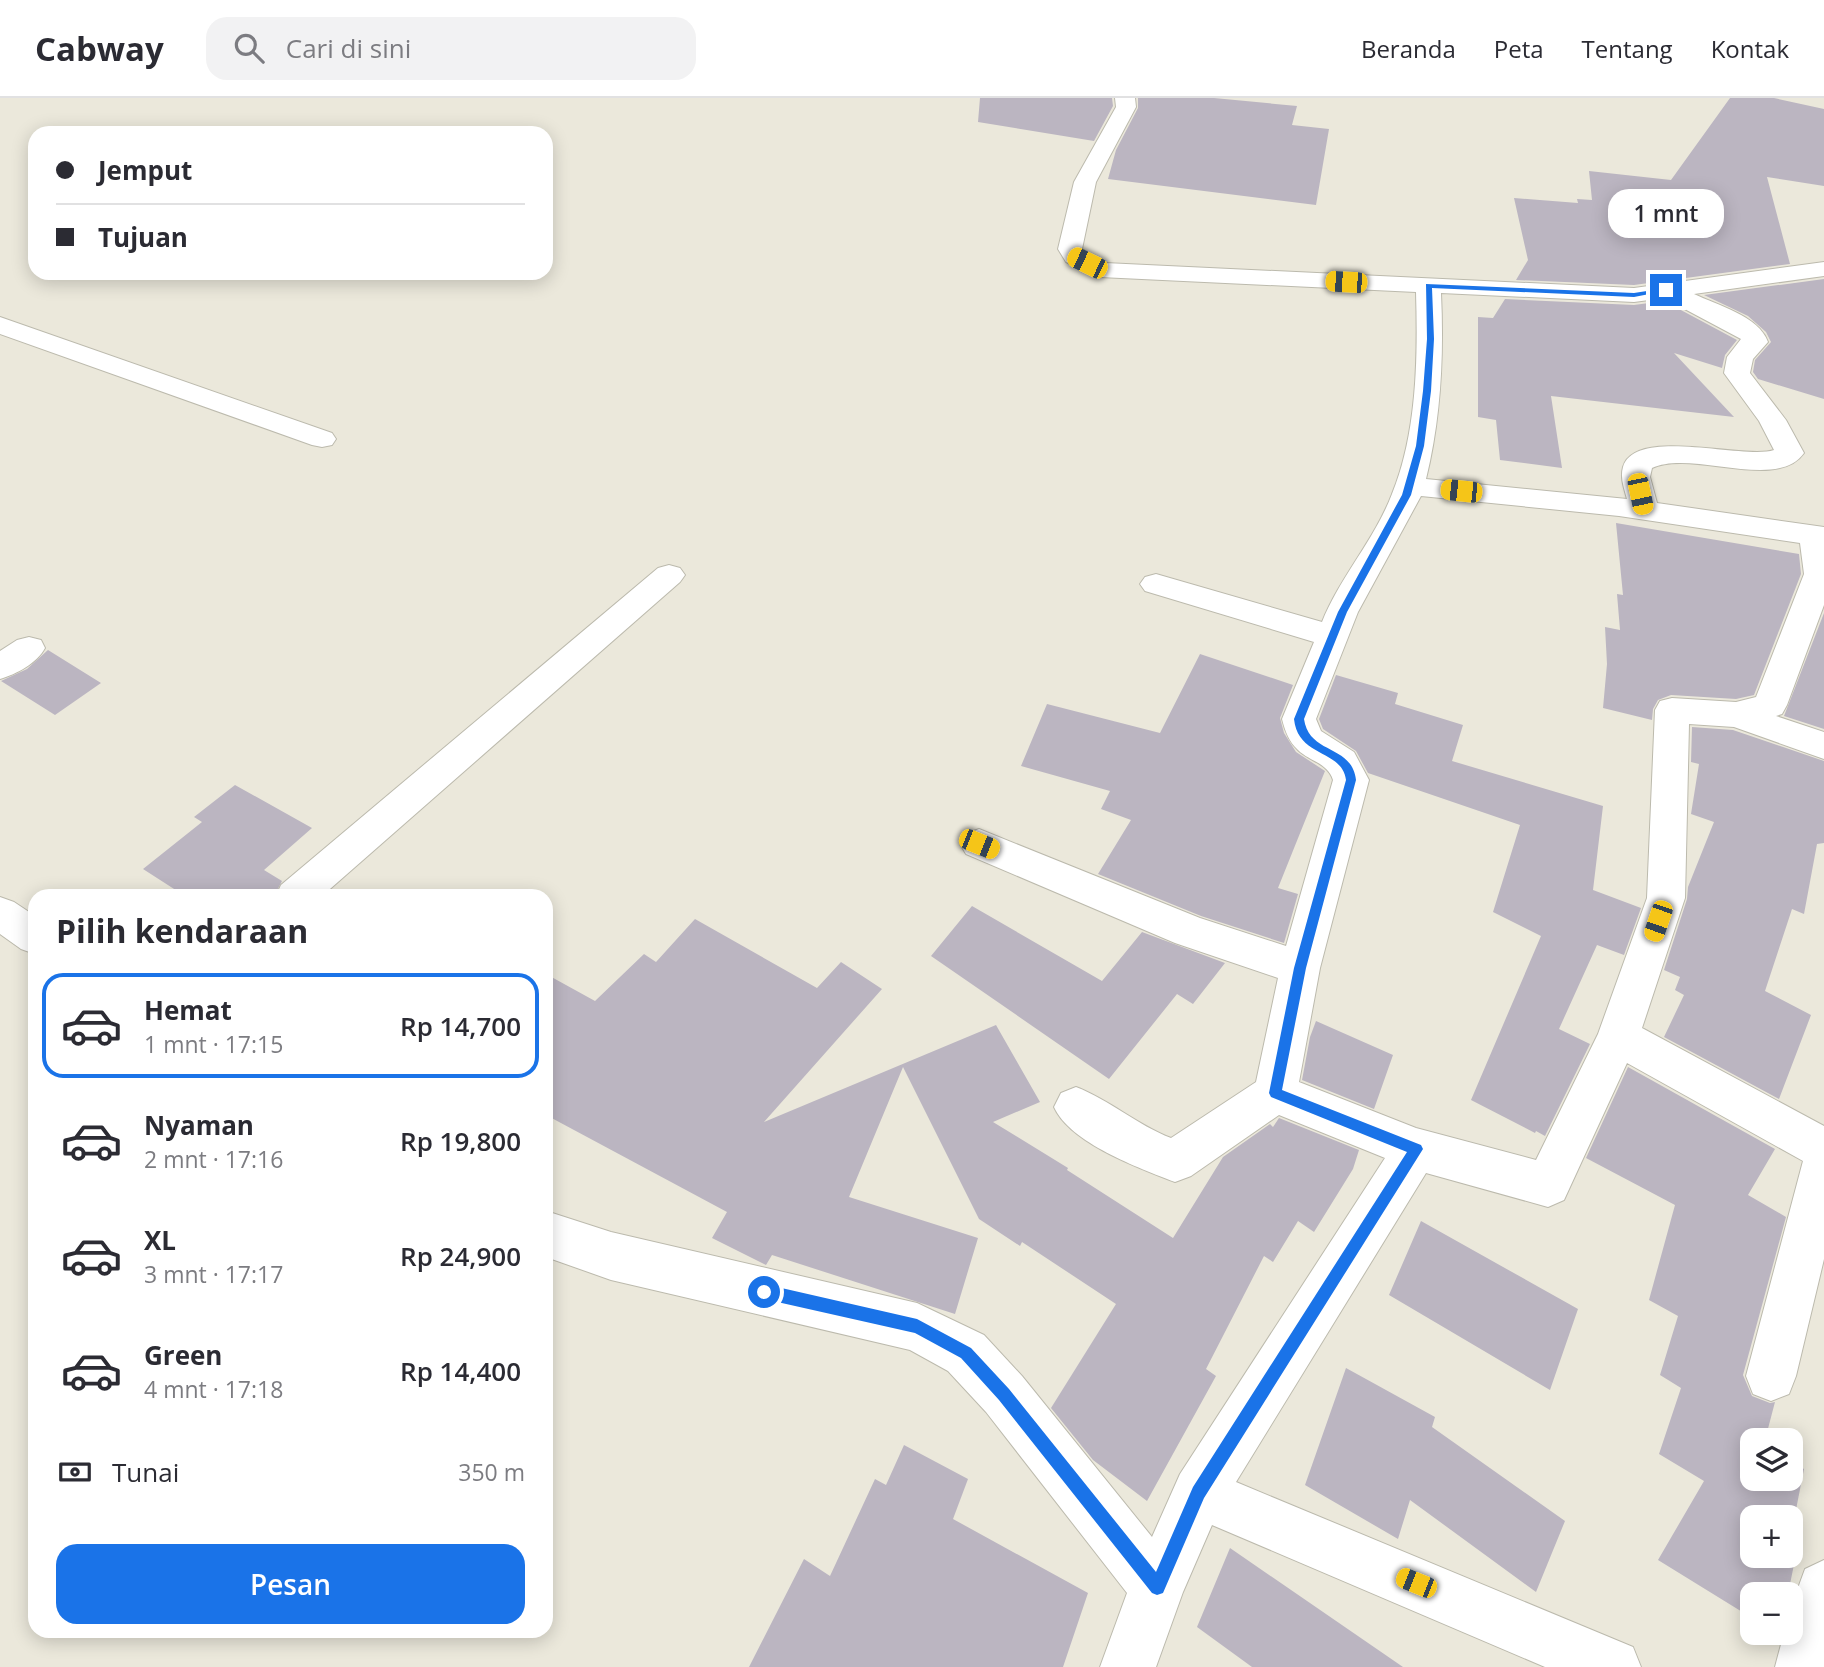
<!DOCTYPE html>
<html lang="id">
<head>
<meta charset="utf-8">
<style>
	:root { --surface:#fff; --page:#f2f2f3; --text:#2b2b33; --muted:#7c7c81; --line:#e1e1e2; --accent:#1a73e8 }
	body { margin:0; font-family:"Open Sans",sans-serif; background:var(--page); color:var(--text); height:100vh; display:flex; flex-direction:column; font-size:26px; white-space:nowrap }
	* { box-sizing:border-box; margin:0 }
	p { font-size:23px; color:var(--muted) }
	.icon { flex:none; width:38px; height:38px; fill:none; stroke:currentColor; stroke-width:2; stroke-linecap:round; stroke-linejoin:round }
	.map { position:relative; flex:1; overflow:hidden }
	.sheet { position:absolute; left:28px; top:791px; width:525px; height:749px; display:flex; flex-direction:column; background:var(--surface); border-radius:21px; box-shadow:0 4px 18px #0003 }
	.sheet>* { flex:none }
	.banner { position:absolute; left:28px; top:28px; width:525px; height:154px; border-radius:21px; box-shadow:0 4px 18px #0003; display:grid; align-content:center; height:154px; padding:0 28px; background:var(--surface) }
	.controls { position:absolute; left:1740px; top:1330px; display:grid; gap:14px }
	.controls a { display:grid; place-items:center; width:63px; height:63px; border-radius:14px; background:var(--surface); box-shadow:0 4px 18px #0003; font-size:35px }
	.end { position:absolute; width:32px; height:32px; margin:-16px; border:9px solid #1a73e8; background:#fff; box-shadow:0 0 0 4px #fff }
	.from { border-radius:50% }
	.bubble { position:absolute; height:49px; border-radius:21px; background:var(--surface); box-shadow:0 4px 18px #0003; font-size:23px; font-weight:600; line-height:49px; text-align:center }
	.car { position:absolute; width:21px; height:42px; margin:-21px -10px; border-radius:9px; box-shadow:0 0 5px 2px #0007; background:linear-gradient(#f5c518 24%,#345 0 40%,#f5c518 0 76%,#345 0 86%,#f5c518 0) }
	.banner b { display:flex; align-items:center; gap:24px; height:66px; font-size:26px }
	.banner b+b { border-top:2px solid var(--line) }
	.banner i { width:18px; height:18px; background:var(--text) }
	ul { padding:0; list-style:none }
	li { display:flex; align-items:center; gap:21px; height:105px; margin:0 14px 10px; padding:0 14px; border:4px solid transparent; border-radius:21px }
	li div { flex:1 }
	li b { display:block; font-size:26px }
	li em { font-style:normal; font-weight:600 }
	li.active { border-color:var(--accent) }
	li>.icon { width:63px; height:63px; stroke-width:1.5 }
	h2 { padding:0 28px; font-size:32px; line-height:84px }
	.pay { display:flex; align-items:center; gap:18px; height:77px; padding:0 28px; font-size:26px }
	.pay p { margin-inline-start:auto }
	.primary-button { display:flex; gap:14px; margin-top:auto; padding:14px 28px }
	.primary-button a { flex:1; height:80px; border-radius:21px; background:var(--accent); color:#fff; font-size:28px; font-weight:600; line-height:80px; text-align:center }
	header { display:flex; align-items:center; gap:42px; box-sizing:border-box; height:98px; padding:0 35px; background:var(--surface); border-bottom:2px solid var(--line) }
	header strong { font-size:33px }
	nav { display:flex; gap:38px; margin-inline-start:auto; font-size:24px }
	.search { width:490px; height:63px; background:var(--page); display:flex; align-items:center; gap:18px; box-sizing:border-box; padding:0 24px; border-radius:21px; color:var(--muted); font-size:26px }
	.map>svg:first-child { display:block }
	.building { fill:#bbb5c1; fill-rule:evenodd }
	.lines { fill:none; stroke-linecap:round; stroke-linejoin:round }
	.minor-casing { stroke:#bcbaad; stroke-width:2 }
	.minor { fill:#fff; fill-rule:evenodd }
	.route { fill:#1a73e8 }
</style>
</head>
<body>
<header>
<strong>Cabway</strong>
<div class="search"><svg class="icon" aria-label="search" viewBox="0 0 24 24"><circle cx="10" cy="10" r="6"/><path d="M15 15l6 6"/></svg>Cari di sini</div>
<nav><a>Beranda</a><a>Peta</a><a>Tentang</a><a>Kontak</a></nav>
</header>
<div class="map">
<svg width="1824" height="1569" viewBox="0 0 1824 1569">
	<rect width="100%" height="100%" fill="#ebe8db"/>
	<path class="building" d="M 980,0 L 1112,0 L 1113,8 L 1094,43 L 978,24 Z
		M 1138,0 L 1214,0 L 1297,8 L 1292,27 L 1329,31 L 1316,107 L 1108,81 L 1116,52 L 1138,10 Z
		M 1730,0 L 1774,0 L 1824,11 L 1824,88 L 1767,79 L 1790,166 L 1634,187 L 1516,182 L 1528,162 L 1514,100 L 1578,105 L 1577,101 L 1592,102 L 1589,73 L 1671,82 Z
		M 1824,181 L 1824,301 L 1758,281 L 1753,274 L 1755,262 L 1771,244 L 1766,234 L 1748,218 L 1704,197 Z
		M 1505,201 L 1634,207 L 1664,203 L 1737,242 L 1725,257 L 1722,270 L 1674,255 L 1734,319 L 1551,298 L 1562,370 L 1500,362 L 1496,322 L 1478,319 L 1478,219 L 1493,220 Z
		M 1616,425 L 1799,456 L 1801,476 L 1754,597 L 1736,601 L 1671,597 L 1658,602 L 1653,611 L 1652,622 L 1603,610 L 1607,566 L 1605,529 L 1620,532 L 1617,496 L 1623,497 Z
		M 1824,515 L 1824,631 L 1784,618 Z
		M 48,552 L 101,585 L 55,617 L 1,583 L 27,571 Z
		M 1200,556 L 1293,587 L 1280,620 L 1284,635 L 1296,654 L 1325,673 L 1278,790 L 1298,796 L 1284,845 L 1201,818 L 1098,776 L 1131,722 L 1101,711 L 1110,693 L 1021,668 L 1047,606 L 1160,635 Z
		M 1336,577 L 1398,595 L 1395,606 L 1463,627 L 1452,663 L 1603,708 L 1593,792 L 1641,810 L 1624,857 L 1597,847 L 1559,931 L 1590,946 L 1545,1038 L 1536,1033 L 1535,1035 L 1471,1002 L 1541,838 L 1493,814 L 1520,727 L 1368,675 L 1356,653 L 1323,631 L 1319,621 Z
		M 1692,629 L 1733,632 L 1824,663 L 1824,745 L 1817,746 L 1804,816 L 1792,811 L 1765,893 L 1811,917 L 1779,1001 L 1664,939 L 1684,897 L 1675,892 L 1680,879 L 1664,872 L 1687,801 L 1688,789 L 1714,724 L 1691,716 L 1699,666 L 1691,664 Z
		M 235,687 L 312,730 L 264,772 L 282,783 L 274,798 L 185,798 L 143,771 L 202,724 L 194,719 Z
		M 972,808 L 1102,883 L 1142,834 L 1225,865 L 1193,906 L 1177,896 L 1109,981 L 931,858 Z
		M 695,821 L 817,890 L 841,864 L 882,891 L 764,1024 L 996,927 L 1040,1004 L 993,1024 L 1068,1070 L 1067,1072 L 1173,1140 L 1223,1059 L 1270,1026 L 1273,1029 L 1279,1020 L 1359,1052 L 1353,1071 L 1314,1134 L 1298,1123 L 1273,1164 L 1264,1158 L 1206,1271 L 1216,1278 L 1147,1403 L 1093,1362 L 1051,1310 L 1116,1206 L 1022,1144 L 1020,1148 L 979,1121 L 903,969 L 849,1099 L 978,1140 L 955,1216 L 772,1157 L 766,1167 L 712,1140 L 727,1114 L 546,1017 L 546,876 L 595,903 L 644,856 L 656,864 Z
		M 1316,923 L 1393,957 L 1374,1011 L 1302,982 L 1310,939 Z
		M 1628,969 L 1775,1051 L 1748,1097 L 1786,1119 L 1743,1277 L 1752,1298 L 1770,1305 L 1775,1304 L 1765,1342 L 1752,1342 L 1752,1381 L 1790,1381 L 1790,1363 L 1804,1371 L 1792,1432 L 1800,1437 L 1788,1496 L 1752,1496 L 1752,1520 L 1658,1462 L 1704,1383 L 1659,1356 L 1681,1290 L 1660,1277 L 1678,1218 L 1649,1202 L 1675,1107 L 1586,1060 ZM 1752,1419 L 1790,1419 L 1790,1458 L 1752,1458 Z
		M 1421,1123 L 1578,1211 L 1550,1292 L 1389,1197 Z
		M 1346,1270 L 1435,1319 L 1432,1329 L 1565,1423 L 1536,1494 L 1410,1402 L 1398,1441 L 1305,1387 Z
		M 904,1347 L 968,1381 L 953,1421 L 1088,1495 L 1063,1569 L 749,1569 L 804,1461 L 830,1478 L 875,1381 L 886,1387 Z
		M 1230,1450 L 1403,1569 L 1252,1569 L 1197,1529 Z"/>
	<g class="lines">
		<g class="minor-casing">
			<path id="minor" d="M 1115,0 L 1135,0 L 1136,9 L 1096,84 L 1082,151 L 1105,165 L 1634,190 L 1824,164 L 1824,178 L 1694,196 C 1717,207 1759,218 1768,244 L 1753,261 L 1750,275 L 1786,322 L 1804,355 C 1777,394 1691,351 1652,370 L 1650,379 L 1657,405 L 1824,429 L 1824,507 L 1787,607 L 1782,616 L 1776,618 L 1824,634 L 1824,661 L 1734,629 L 1689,626 L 1685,800 L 1642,930 L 1824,1028 L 1824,1161 L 1796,1278 L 1789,1296 L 1771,1303 L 1753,1296 L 1746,1278 L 1803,1063 L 1627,965 L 1564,1102 L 1548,1109 L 1426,1075 L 1236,1384 L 1633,1549 L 1641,1569 L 1545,1569 L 1212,1427 L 1183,1494 L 1156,1569 L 1100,1569 L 1127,1495 L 986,1314 L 948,1273 L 910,1252 L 611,1182 L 546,1159 L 546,1113 L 611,1134 L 917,1205 L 984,1237 L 1022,1278 L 1152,1439 L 1180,1376 L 1385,1060 L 1279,1017 L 1191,1078 L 1175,1084 C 1139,1070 1070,1045 1054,1009 L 1061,995 L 1076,989 C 1110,1002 1137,1027 1171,1040 L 1256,984 L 1278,880 L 1175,845 L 966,756 L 960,746 L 966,736 L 979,731 L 1200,820 L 1286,848 L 1333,682 C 1328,665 1309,663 1298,652 C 1289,644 1285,633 1282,621 L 1314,544 L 1145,493 L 1140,486 L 1145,479 L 1156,476 L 1322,524 C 1340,479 1375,441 1392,396 C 1417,335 1418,260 1416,194 L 1100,179 L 1066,164 L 1058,151 L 1074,84 L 1116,9 ZM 1441,195 L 1634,204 L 1664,200 L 1741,241 L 1727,259 L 1724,275 L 1759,323 L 1774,352 C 1744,362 1635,328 1623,369 C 1620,380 1624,390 1627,401 L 1426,381 C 1441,320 1444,258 1441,195 ZM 1421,398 L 1619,418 L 1800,445 L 1804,476 L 1756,599 L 1736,604 L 1672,600 L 1660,603 L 1655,612 L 1647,800 L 1598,936 L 1536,1062 L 1416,1030 L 1299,984 L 1320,870 L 1369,682 L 1354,654 L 1321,633 L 1316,621 L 1358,514 Z
				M 0,219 L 332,335 L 336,341 L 332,347 L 322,349 L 312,347 L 0,236 Z
				M 669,467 L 680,470 L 685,477 L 680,484 L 322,798 L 276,798 L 281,787 L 658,470 Z
				M 29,539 L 41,542 L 45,550 C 37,565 17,576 0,581 L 0,553 L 17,542 Z
				M 0,799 L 14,804 L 35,818 L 35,856 L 21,851 L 0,836 Z
				M 1824,1462 L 1824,1569 L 1775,1569 L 1784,1535 L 1790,1535 L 1790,1512 L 1805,1471 Z"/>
		</g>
		<use href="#minor" class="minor"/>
	</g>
	<path class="route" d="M 1426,186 L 1634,195 L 1666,190 L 1670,192 L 1634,199 L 1432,190 L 1434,241 L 1431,293 L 1424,348 L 1411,397 L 1347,514 L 1304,621 C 1309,657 1352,646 1356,682 L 1306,870 L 1282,992 L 1421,1047 L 1423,1051 L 1204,1400 L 1163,1495 L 1157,1497 L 1152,1495 L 999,1302 L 961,1260 L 915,1235 L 764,1201 L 757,1194 L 764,1186 L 917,1221 L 971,1250 L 1009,1291 L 1156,1474 L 1193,1389 L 1407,1054 L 1271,999 L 1269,995 L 1294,870 L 1346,682 C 1342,651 1298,660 1294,621 L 1338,514 L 1402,397 L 1416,348 L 1423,293 L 1427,241 Z"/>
</svg>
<div class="controls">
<a><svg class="icon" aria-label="layers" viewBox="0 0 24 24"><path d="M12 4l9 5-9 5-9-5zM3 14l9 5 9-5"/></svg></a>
<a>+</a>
<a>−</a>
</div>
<i class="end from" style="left:764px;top:1194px"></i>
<i class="end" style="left:1666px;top:192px"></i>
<div class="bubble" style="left:1608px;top:91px;width:116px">1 mnt</div>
<i class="car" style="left:1087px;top:165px;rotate:296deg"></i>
<i class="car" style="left:1346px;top:184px;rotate:273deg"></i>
<i class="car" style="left:1461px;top:393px;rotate:276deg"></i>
<i class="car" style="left:1640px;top:396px;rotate:168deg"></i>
<i class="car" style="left:979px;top:746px;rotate:112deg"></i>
<i class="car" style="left:1658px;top:823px;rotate:199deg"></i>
<i class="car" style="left:1416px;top:1485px;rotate:292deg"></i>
<div class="banner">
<b><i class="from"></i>Jemput</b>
<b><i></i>Tujuan</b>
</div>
<section class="sheet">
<h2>Pilih kendaraan</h2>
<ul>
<li class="active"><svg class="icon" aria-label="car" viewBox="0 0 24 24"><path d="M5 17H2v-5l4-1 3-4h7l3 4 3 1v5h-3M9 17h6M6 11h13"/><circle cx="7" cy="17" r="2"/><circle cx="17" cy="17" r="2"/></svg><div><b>Hemat</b><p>1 mnt · 17:15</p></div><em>Rp 14,700</em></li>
<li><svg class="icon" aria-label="car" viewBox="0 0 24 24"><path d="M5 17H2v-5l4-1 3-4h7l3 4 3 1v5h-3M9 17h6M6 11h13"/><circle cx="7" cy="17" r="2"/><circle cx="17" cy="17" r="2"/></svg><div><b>Nyaman</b><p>2 mnt · 17:16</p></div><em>Rp 19,800</em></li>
<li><svg class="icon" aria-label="car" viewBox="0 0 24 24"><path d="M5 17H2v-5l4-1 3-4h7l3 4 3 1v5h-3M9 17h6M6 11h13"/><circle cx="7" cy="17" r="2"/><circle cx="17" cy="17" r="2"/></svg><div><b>XL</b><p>3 mnt · 17:17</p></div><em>Rp 24,900</em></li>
<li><svg class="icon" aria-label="car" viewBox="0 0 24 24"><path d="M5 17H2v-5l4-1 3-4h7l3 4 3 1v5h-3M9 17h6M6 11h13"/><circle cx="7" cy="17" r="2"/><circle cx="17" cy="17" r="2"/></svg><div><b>Green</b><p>4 mnt · 17:18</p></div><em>Rp 14,400</em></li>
</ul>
<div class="pay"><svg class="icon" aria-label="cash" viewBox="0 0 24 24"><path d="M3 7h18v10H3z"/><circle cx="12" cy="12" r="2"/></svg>Tunai<p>350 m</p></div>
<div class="primary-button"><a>Pesan</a></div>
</section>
</div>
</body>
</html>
